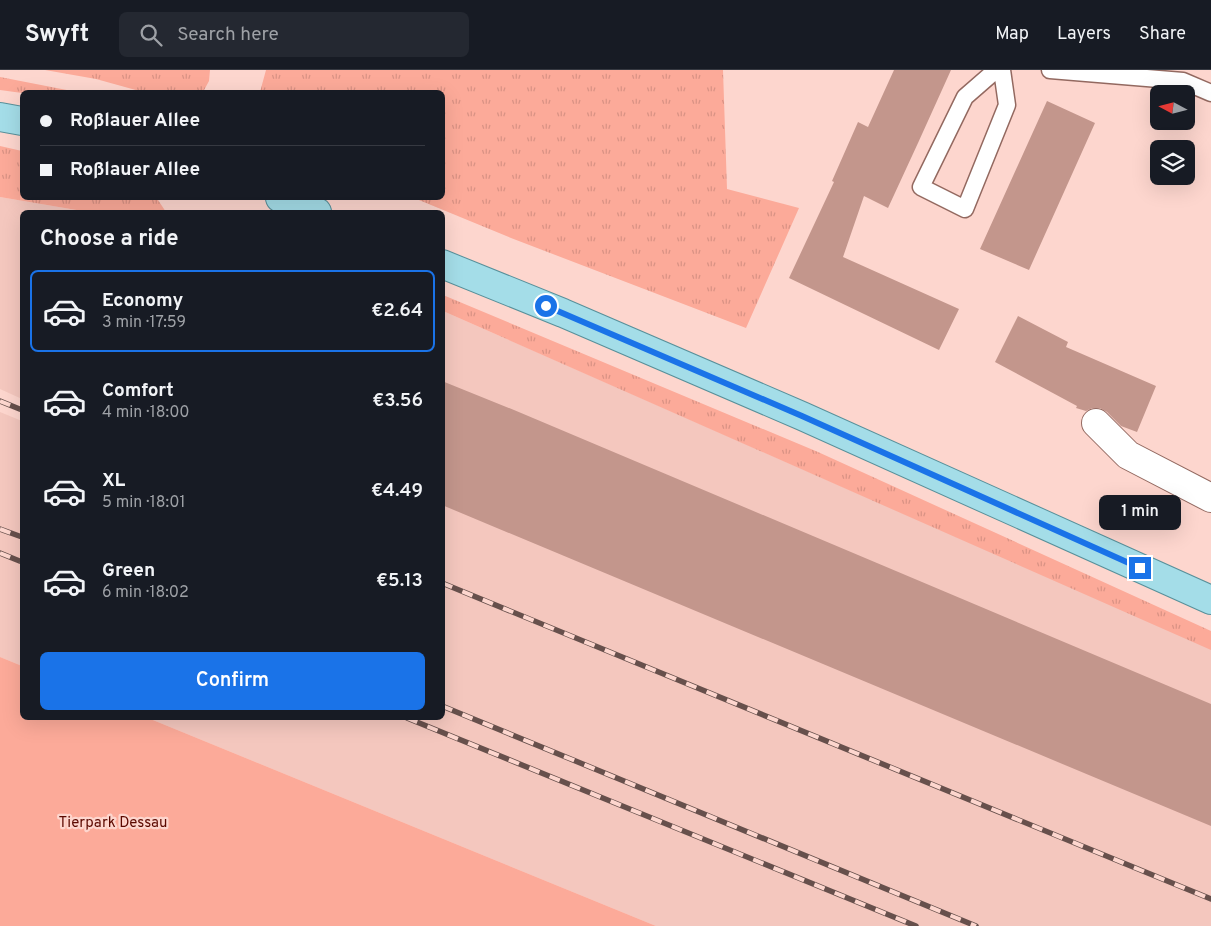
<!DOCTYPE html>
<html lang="en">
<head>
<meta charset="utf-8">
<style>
	:root { --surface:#171b24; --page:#242831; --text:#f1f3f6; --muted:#9ea1a6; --line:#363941; --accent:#1a73e8 }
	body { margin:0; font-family:Overpass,sans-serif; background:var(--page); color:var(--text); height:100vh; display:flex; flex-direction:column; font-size:19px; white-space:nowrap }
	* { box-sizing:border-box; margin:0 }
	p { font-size:16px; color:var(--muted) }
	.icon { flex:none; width:28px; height:28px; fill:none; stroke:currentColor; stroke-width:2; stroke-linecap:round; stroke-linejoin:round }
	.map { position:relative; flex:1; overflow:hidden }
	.drawer { position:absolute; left:20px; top:140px; width:425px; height:510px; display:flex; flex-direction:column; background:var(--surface); border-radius:8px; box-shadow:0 5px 20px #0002 }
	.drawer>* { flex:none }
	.banner { position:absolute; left:20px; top:20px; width:425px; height:110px; border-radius:8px; box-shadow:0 5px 20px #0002; display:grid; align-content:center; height:110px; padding:0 20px; background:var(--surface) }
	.needle { width:32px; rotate:277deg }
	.buttons { position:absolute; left:1150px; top:15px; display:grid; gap:10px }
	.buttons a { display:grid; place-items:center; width:45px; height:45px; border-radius:8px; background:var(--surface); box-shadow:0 5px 20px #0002; font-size:25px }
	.end { position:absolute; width:22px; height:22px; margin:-11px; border:6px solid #1a73e8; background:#fff; box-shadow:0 0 0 2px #fff }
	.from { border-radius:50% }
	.bubble { position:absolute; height:35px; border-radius:8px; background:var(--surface); box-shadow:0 5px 20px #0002; font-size:16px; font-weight:600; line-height:35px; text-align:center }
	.banner b { display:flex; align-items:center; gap:18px; height:48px; font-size:19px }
	.banner b+b { border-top:1px solid var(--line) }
	.banner i { width:12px; height:12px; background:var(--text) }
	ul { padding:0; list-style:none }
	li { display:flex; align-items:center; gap:15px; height:82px; margin:0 10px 8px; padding:0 10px; border:2px solid transparent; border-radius:8px }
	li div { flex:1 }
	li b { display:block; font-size:19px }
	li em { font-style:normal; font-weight:600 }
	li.current { border-color:var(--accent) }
	li>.icon { width:45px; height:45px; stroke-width:1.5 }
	h2 { padding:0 20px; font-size:22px; line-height:60px }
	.action { display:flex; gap:10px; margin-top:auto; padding:10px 20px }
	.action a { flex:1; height:58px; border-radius:8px; background:var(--accent); color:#fff; font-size:20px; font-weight:600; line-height:58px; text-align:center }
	header { display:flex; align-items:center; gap:30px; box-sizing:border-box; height:70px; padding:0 25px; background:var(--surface); border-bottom:1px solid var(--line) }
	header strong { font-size:24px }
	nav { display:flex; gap:28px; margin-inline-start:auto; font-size:18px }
	.search { width:350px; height:45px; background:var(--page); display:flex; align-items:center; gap:12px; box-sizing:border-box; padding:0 18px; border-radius:8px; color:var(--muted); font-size:19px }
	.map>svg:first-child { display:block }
	.built { fill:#f4c7be }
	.grass { fill:url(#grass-tufts) }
	.park { fill:#fcaa99 }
	.building { fill:#c3968c }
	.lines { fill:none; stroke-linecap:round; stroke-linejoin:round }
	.service-casing { stroke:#936960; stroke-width:19 }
	.minor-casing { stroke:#936960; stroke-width:30 }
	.primary-casing { stroke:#58909a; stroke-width:30 }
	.service { stroke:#fff; stroke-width:16 }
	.minor { stroke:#fff; stroke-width:28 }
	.primary { stroke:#a4dde8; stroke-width:28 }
	.rail-casing { stroke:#67504c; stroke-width:5.5 }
	.rail { stroke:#fdd6ce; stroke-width:4; stroke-dasharray:11; stroke-linecap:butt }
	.route { stroke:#1a73e8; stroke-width:6 }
	.labels { text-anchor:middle; stroke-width:4.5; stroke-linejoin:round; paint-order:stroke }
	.park-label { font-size:15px; fill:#5c0900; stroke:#fdd6ce }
</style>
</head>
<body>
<header>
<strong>Swyft</strong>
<div class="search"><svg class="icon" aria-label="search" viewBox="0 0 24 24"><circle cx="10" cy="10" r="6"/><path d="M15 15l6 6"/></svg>Search here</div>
<nav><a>Map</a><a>Layers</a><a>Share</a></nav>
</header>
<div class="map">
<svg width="1211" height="856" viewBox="0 0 1211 856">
	<defs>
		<pattern id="grass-tufts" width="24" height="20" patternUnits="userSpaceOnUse" patternTransform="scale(1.25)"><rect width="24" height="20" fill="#fcaa99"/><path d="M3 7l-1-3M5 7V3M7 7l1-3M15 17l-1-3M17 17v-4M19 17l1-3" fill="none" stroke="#d99284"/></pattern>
	</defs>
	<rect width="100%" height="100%" fill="#fdd6ce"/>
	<path class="built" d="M 0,127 L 88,142 L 22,142 L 22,329 L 0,319 Z
		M 443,241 L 1211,579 L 1211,856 L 656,856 L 148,648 L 442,648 Z
		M 0,342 L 22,351 L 22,596 L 0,587 Z"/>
	<path class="grass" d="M 45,0 L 210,0 L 209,11 L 203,22 L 143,22 L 96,9 Z
		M 266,0 L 723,0 L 727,119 L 799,138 L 746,258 L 511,168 L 414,128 L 442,128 L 442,22 L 260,22 Z
		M 0,7 L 77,22 L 22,22 L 22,23 L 0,20 Z
		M 0,76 L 22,81 L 22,128 L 154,128 L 158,130 L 166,142 L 88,142 L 0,127 Z
		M 443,225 L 818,382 L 1211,561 L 1211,580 L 443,241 Z"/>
	<path class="park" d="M 0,587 L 22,596 L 22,648 L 148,648 L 656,856 L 0,856 Z"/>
	<path class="building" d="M 894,0 L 951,0 L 918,73 L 888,138 L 864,126 L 843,187 L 959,239 L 939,280 L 789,208 L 834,112 L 832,111 L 858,52 L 868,57 Z
		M 1047,31 L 1095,53 L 1029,200 L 980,179 Z
		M 1018,246 L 1068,272 L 1066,277 L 1156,316 L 1137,362 L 1121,356 L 1107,342 L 1100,338 L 1092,338 L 1086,341 L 1076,338 L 1077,336 L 995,292 Z
		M 442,311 L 514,340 L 1211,634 L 1211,756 L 442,435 Z"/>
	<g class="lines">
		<g class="service-casing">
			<path id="service" d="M 996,0 L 965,27 L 921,117 L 965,139 L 1007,35 L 1002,0
				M 1050,0 L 1183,11 L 1211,23"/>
		</g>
		<g class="minor-casing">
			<path id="minor" d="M 1096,353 L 1128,385 L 1211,428"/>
		</g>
		<g class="primary-casing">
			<path id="primary" d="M 0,47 L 22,51
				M 280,128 L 317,142
				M 442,194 L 563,243 L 802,346 L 1211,530"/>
		</g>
		<use href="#service" class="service"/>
		<use href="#minor" class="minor"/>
		<use href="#primary" class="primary"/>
		<g class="rail-casing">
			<path id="rail" d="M 0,331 L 22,340
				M 0,459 L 22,467
				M 0,483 L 22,492
				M 442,513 L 1211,829
				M 442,636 L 976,856
				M 407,648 L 916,856"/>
		</g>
		<use href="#rail" class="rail"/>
	</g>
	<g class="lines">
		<path class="route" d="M 546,236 L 802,346 L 1140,498"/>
	</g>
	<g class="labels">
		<g class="park-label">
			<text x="113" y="757">Tierpark Dessau</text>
		</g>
	</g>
</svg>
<div class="buttons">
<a><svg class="needle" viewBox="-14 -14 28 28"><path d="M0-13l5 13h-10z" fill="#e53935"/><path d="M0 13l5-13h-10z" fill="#9ea1a6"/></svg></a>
<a><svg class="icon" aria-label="layers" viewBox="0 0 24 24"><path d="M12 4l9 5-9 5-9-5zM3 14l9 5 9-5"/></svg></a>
</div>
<i class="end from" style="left:546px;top:236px"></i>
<i class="end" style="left:1140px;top:498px"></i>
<div class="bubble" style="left:1099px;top:425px;width:82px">1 min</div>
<div class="banner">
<b><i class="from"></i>Roßlauer Allee</b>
<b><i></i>Roßlauer Allee</b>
</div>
<section class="drawer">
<h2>Choose a ride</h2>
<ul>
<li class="current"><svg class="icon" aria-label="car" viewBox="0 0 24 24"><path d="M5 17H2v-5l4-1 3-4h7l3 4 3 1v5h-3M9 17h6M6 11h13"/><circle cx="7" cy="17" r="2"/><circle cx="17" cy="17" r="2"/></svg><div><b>Economy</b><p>3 min · 17:59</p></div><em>€2.64</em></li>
<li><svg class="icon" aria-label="car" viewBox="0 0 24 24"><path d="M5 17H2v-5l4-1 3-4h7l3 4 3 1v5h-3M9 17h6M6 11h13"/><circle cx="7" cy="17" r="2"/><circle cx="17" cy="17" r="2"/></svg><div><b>Comfort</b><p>4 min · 18:00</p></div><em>€3.56</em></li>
<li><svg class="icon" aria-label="car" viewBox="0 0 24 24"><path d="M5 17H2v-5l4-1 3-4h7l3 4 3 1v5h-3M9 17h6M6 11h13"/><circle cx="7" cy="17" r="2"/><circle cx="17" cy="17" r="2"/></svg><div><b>XL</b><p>5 min · 18:01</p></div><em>€4.49</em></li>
<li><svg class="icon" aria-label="car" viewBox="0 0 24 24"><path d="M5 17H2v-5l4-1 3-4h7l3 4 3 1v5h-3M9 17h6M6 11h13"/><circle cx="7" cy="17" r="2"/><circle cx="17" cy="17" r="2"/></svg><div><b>Green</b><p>6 min · 18:02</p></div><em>€5.13</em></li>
</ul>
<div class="action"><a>Confirm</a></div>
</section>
</div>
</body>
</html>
